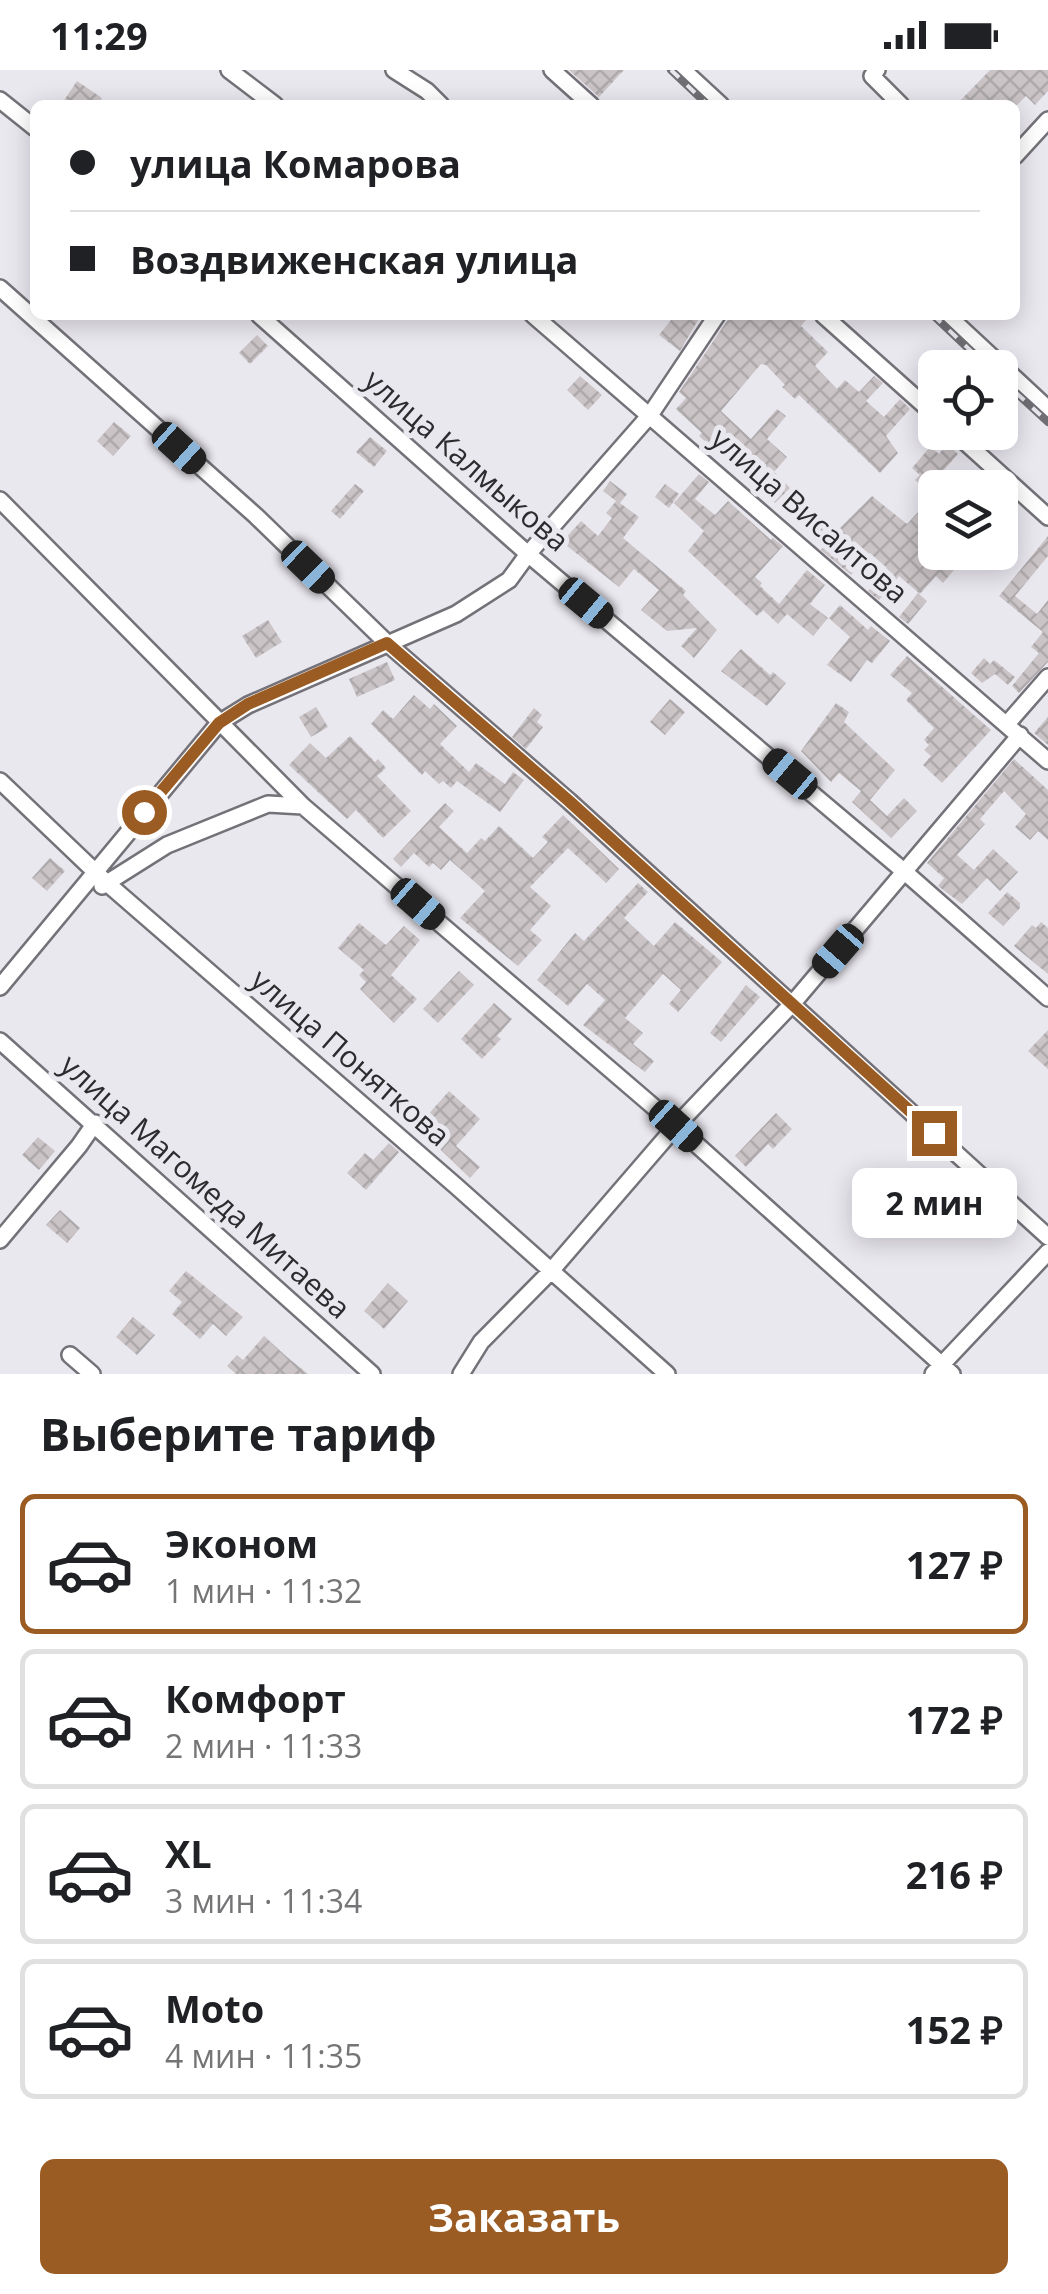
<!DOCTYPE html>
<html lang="ru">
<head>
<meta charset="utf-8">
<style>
	:root { --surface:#fff; --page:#f2f2f2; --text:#202124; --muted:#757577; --line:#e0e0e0; --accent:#9b5c24 }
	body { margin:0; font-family:"Open Sans",sans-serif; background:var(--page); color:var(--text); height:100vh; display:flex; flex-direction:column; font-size:38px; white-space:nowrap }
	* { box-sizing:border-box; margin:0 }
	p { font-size:32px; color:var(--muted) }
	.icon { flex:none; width:55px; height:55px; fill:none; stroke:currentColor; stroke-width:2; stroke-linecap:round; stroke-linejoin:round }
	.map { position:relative; height:1304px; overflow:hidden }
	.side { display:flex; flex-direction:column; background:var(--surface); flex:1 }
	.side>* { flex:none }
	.guide { position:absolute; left:30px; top:30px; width:990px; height:220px; border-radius:15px; box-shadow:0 5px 25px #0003; display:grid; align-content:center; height:220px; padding:0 40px; background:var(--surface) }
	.controls { position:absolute; left:918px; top:280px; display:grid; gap:20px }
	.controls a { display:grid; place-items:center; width:100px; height:100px; border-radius:15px; background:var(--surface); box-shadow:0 5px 25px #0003; font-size:50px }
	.end { position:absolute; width:45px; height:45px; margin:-22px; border:12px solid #9b5c24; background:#fff; box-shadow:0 0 0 5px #fff }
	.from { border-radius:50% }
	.bubble { position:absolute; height:70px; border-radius:15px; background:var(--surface); box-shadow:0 5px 25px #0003; font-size:32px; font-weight:700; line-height:70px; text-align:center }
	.car { position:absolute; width:30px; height:60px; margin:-30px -15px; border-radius:12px; box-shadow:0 0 8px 2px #0007; background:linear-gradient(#222 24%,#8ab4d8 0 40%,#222 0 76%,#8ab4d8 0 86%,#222 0) }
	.guide b { display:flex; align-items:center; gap:35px; height:95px; font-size:38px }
	.guide b+b { border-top:2px solid var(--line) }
	.guide i { width:25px; height:25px; background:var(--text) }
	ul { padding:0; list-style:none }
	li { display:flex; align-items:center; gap:30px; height:140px; margin:0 20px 15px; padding:0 20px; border:5px solid var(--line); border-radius:15px }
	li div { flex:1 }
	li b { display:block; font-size:38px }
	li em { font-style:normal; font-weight:700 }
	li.selected { border-color:var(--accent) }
	li>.icon { width:90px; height:90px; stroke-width:1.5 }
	h2 { padding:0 40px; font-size:45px; line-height:120px }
	.cta { display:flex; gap:20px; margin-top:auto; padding:20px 40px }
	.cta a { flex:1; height:115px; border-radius:15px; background:var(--accent); color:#fff; font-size:40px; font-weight:700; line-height:115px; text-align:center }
	.status { display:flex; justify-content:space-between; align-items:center; height:70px; padding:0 50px; background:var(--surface); direction:ltr }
	.status svg { height:28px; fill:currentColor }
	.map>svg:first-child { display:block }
	.building { fill:url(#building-cross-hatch) }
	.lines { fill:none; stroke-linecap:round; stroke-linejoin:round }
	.minor-casing { stroke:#747278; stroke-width:20 }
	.minor { stroke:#fff; stroke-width:15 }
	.rail-casing { stroke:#706f73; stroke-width:8 }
	.rail { stroke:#eae8ef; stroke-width:4; stroke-dasharray:11; stroke-linecap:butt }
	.route { stroke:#9b5c24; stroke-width:12 }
	.labels { text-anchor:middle; stroke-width:10; stroke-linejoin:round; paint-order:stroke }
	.street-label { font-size:30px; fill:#2c2c2e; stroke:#eae8ef }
</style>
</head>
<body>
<div class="status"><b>11:29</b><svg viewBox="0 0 49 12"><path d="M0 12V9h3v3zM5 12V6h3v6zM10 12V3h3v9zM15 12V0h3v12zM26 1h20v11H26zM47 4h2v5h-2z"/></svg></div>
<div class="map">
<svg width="1048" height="1304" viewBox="0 0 1048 1304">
	<defs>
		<pattern id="building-cross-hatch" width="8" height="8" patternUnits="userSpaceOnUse" patternTransform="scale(2.5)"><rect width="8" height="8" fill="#cbc4c7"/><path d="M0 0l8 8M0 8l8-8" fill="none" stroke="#aea9ab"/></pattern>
	</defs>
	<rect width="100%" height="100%" fill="#eae8ef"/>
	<path class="building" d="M 569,0 L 624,0 L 599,27 Z
		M 990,0 L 1048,0 L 1048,21 L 1035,35 L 1026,26 L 1017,35 L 956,35 Z
		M 77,11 L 102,28 L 98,35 L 61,35 Z
		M 675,245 L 701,245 L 680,281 L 659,265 Z
		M 731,245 L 810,245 L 801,256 L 828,282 L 815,296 L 837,319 L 845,310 L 859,322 L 874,306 L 883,313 L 866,331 L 884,347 L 900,329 L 910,339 L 886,366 L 898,383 L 880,403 L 799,325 L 795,329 L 782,317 L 785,315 L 766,295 L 761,294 L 721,341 L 751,369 L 777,339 L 786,346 L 767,369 L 787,387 L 774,402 L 790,418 L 775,433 L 699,366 L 702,363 L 676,339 L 686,328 L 679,322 Z
		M 257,265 L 268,276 L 250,294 L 239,283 Z
		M 580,306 L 602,325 L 588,340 L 567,320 Z
		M 114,352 L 131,366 L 113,386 L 97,371 Z
		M 370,367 L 387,381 L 374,397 L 356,382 Z
		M 947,374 L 958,384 L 926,420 L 915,410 L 920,405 L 912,398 L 930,377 L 939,384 Z
		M 699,404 L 709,412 L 695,429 L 715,445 L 728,431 L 771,470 L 773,468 L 783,476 L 755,507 L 762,513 L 760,516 L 779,534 L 807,500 L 825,515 L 810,534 L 828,548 L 813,566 L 787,544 L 778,554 L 763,540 L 757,546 L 688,481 L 704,461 L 674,433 Z
		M 610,411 L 627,424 L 620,433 L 639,447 L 623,468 L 686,521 L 683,525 L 717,560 L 694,588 L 681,576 L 697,558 L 667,561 L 641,540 L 659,520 L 634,499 L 619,517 L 562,472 L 581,451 L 598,466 L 612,448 L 606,443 L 616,431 L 603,421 Z
		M 355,414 L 364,421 L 340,449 L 331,441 Z
		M 665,414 L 679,424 L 669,438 L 655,427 Z
		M 935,424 L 935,482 L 944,482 L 959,494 L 943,513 L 936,506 L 920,524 L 899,506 L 879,530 L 868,521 L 887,498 L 870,483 L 851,505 L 821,480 L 826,473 L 807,456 L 814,448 L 833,465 L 872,426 L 907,454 Z
		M 1048,466 L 1048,486 L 1015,526 L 1037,544 L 1048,530 L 1048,592 L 1019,623 L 1012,616 L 1039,583 L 1031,577 L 1043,562 L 999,526 Z
		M 918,523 L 927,531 L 908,554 L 899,547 Z
		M 840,535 L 868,560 L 871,556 L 890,571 L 872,593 L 867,590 L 851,612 L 827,595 L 850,567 L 829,548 Z
		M 268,550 L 282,572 L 256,588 L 242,566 Z
		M 741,579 L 770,605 L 773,602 L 786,613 L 767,636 L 721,601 Z
		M 907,586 L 991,660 L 942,713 L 923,695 L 931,686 L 924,680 L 929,675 L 924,670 L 934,658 L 906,630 L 912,623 L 890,605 Z
		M 984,588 L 990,594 L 994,590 L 1015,607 L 1008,615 L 995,604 L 982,613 L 971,603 Z
		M 387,592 L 395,610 L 357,627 L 349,609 Z
		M 414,625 L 430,639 L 434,634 L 457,656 L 440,674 L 469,702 L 476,693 L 505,714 L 513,702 L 524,710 L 500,742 L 457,711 L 451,718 L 443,711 L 439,714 L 425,701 L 422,705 L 371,654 L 383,640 L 393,649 Z
		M 670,629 L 685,642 L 665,665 L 650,652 Z
		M 836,633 L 849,642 L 844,652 L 895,700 L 870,730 L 887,746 L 904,728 L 917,741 L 891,768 L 852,732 L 861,721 L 839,703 L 831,712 L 801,681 Z
		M 316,637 L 328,657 L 311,667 L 299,647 Z
		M 534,638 L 542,645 L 537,652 L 543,657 L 526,679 L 512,667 Z
		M 1048,647 L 1048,675 L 1034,663 Z
		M 350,666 L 375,692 L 378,689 L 386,698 L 377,706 L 411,741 L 383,768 L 356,740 L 347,749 L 289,695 L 310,673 L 326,688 Z
		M 1014,689 L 1048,720 L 1048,770 L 1038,761 L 1030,770 L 1015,757 L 1026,744 L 1004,721 L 980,749 L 985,754 L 957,785 L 974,800 L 993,779 L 1018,802 L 1000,821 L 987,808 L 962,834 L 938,816 L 944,808 L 927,793 Z
		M 445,733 L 454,741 L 439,757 L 467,783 L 481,768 L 485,771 L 499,756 L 533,788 L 548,772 L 542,767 L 563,745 L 619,799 L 606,813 L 568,778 L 530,817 L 551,836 L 530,860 L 542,870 L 518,896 L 460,848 L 485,821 L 450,790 L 441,800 L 433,793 L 429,797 L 414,783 L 401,797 L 393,789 Z
		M 50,788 L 65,801 L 47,821 L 32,808 Z
		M 638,813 L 648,822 L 624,848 L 654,876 L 675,852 L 722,892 L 678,942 L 669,934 L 681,920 L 663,904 L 625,948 L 643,963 L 633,974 L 654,991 L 645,1002 L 583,955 L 605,930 L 587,914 L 568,936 L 537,910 L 575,863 L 584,871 Z
		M 1007,822 L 1020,833 L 1020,838 L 1003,856 L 988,843 Z
		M 1041,852 L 1048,858 L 1048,904 L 1014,876 L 1032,855 L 1036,858 Z
		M 359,853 L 386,875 L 404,856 L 420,870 L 391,905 L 417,929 L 394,953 L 360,919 L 366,912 L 359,905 L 364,900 L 338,878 Z
		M 459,901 L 474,915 L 438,953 L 423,939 Z
		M 746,915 L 760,927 L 721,972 L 710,963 Z
		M 494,933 L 512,949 L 497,966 L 501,969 L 482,989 L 461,969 Z
		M 1048,960 L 1048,999 L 1028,981 Z
		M 449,1021 L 480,1049 L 456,1076 L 480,1097 L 470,1108 L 417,1057 Z
		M 776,1043 L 792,1059 L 773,1079 L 768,1074 L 746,1097 L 735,1086 Z
		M 38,1067 L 55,1081 L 39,1100 L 22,1085 Z
		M 389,1073 L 399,1082 L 366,1120 L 347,1103 L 365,1083 L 373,1090 Z
		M 60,1140 L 80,1158 L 67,1173 L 46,1155 Z
		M 186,1201 L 243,1247 L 226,1266 L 213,1254 L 200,1269 L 172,1244 L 182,1232 L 169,1221 Z
		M 388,1213 L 408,1231 L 384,1259 L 364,1241 Z
		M 133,1247 L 155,1265 L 137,1285 L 116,1267 Z
		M 264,1266 L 287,1287 L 308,1304 L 236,1304 L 227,1296 L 237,1285 L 243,1290 Z"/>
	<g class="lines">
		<g class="minor-casing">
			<path id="minor" d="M 229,0 L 275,35
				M 394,0 L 427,21 L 441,35
				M 552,0 L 591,35
				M 683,0 L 721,35
				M 877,0 L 872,6 L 901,35
				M 0,30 L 35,58
				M 1015,86 L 1048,50
				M 0,218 L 256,446 L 387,573 L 569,731 L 1048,1167
				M 259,245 L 528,484 L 906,803 L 1048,928
				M 533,245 L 1048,691
				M 823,245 L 935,345
				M 947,245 L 1048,339
				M 954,362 L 1048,447
				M 0,430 L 303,736 L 676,1056 L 952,1304
				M 1007,654 L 1048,607
				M 0,711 L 108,814 L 456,1116 L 667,1304
				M 102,816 L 167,775 L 268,734 L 303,736
				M 0,917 L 219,653 L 248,635 L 456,544 L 509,510 L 528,484 L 650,345 L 717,245
				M 0,971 L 372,1304
				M 0,1170 L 79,1076 L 95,1053
				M 70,1285 L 92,1304
				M 461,1304 L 481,1272 L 551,1201 L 676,1056 L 793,933 L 1020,665
				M 933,1304 L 1048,1182"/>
		</g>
		<use href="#minor" class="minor"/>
		<g class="rail-casing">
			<path id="rail" d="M 671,0 L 708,35
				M 933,245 L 989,298
				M 1000,308 L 1048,352"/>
		</g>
		<use href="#rail" class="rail"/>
	</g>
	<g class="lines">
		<path class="route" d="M 144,742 L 219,653 L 248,634 L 387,573 L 569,731 L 934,1063"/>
	</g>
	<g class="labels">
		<g class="street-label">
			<text transform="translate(466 391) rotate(41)" y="10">улица Калмыкова</text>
			<text transform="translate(809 446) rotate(41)" y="10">улица Висаитова</text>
			<text transform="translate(350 988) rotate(41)" y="10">улица Поняткова</text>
			<text transform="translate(205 1117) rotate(42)" y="10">улица Магомеда Митаева</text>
		</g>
	</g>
</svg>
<div class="controls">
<a><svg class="icon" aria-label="locate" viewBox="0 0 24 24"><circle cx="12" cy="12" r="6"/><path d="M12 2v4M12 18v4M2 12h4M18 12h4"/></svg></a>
<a><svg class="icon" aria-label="layers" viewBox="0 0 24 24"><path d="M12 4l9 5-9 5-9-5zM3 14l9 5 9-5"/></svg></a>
</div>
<i class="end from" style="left:144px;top:742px"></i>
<i class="end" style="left:934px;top:1063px"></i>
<div class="bubble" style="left:852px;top:1098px;width:165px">2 мин</div>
<i class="car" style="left:179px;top:378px;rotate:132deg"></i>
<i class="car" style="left:308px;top:497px;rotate:134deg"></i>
<i class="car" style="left:586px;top:533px;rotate:130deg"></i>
<i class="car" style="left:790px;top:704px;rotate:310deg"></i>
<i class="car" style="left:418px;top:834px;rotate:131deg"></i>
<i class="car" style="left:838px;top:881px;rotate:221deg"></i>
<i class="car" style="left:676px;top:1056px;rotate:132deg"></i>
<div class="guide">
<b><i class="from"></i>улица Комарова</b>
<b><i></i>Воздвиженская улица</b>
</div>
</div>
<section class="side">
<h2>Выберите тариф</h2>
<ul>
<li class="selected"><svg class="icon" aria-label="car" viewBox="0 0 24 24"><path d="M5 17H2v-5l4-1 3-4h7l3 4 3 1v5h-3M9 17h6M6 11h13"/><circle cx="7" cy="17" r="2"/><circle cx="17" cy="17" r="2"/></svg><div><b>Эконом</b><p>1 мин · 11:32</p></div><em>127 ₽</em></li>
<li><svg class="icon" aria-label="car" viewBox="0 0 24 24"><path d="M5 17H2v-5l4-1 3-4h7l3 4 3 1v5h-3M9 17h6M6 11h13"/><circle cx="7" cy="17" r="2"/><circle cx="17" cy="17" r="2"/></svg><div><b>Комфорт</b><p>2 мин · 11:33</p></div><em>172 ₽</em></li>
<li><svg class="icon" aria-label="car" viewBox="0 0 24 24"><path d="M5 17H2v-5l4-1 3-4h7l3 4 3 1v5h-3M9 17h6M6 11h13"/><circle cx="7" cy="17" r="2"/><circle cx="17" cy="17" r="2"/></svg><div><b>XL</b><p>3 мин · 11:34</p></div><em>216 ₽</em></li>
<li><svg class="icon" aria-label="car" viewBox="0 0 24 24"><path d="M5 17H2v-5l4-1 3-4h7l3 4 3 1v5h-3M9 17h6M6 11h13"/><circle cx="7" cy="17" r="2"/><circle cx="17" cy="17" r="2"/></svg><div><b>Moto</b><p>4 мин · 11:35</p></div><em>152 ₽</em></li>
</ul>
<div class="cta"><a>Заказать</a></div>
</section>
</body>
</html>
